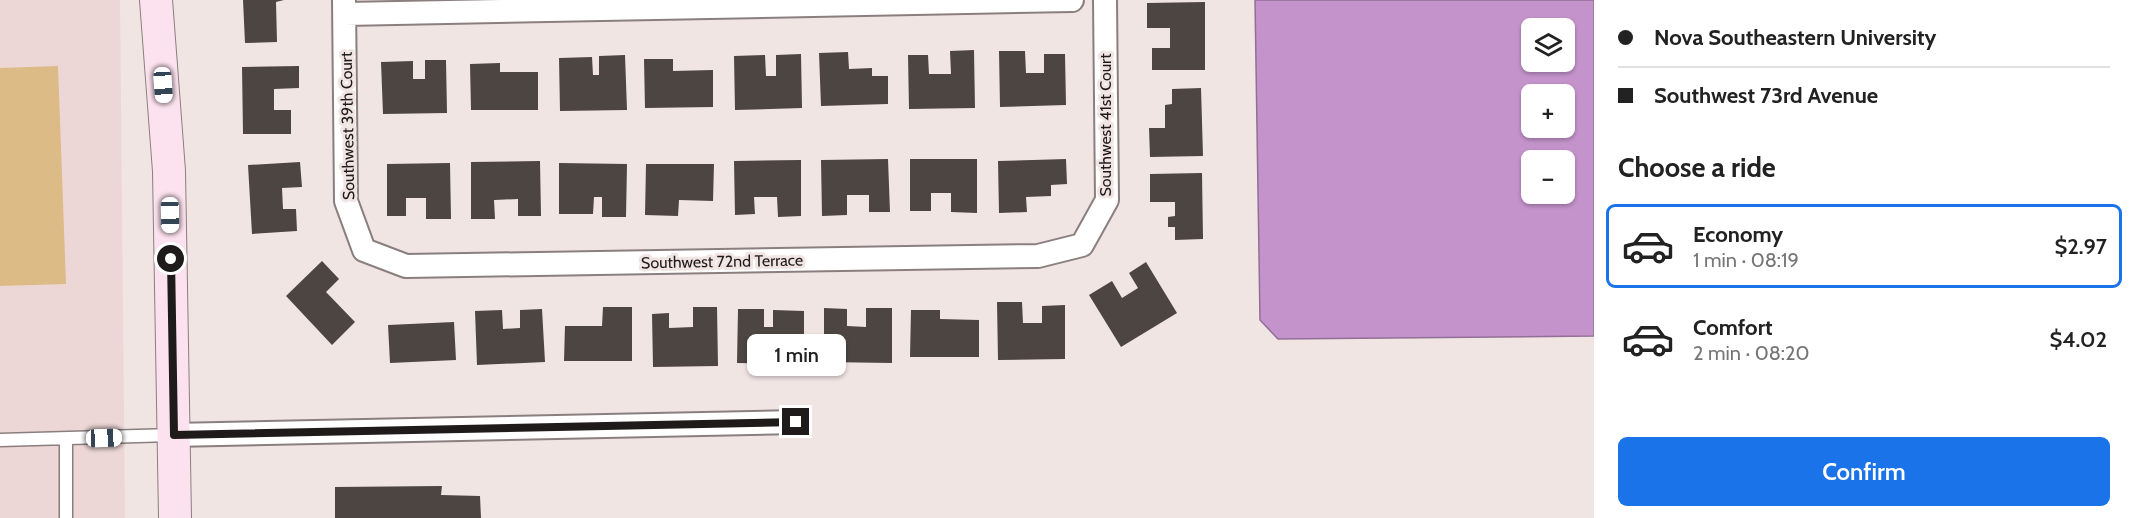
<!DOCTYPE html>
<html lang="en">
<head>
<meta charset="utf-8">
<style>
	:root { --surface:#fff; --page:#f6f6f6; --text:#222; --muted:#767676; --line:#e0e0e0; --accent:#1a73e8 }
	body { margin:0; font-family:Cabin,sans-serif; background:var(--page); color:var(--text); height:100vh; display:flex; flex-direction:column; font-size:22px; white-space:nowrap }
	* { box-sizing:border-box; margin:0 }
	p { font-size:20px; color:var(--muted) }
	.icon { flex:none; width:33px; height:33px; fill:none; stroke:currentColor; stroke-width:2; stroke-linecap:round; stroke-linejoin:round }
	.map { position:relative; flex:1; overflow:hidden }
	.drawer { display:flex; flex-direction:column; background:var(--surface); width:540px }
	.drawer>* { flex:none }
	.hud { display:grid; align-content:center; height:132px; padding:0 24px; background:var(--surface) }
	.fabs { position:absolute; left:1521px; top:18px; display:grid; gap:12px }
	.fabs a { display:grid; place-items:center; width:54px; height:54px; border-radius:9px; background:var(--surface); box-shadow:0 2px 4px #0004; font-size:30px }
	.end { position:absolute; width:27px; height:27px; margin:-14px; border:8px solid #1f1b1a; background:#fff; box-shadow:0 0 0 3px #fff }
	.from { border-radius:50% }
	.bubble { position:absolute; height:42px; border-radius:9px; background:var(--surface); box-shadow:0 2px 4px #0004; font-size:20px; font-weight:600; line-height:42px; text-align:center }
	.car { position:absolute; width:18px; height:36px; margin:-18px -9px; border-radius:8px; box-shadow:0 0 4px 2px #0007; background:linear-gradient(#fff 24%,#345 0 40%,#fff 0 76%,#345 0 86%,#fff 0) }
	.hud b { display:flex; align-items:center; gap:21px; height:57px; font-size:22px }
	.hud b+b { border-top:2px solid var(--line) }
	.hud i { width:15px; height:15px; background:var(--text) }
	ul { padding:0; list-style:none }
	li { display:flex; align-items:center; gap:18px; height:84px; margin:0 12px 9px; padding:0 12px; border:3px solid transparent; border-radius:9px }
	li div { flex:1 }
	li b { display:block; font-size:22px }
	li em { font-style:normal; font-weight:600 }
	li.active { border-color:var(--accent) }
	li>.icon { width:54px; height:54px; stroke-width:1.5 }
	h2 { padding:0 24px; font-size:27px; line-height:72px }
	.button { display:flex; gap:12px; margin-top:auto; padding:12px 24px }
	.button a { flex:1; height:69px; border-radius:9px; background:var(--accent); color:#fff; font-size:24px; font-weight:600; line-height:69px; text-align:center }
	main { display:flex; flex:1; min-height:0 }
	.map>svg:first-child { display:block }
	.built { fill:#ecd7d6 }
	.green { fill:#dcbb86 }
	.water { fill:#c493cb; stroke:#926f96; stroke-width:1.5; fill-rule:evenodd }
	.building { fill:#4d4541 }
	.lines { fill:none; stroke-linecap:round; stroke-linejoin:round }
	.lane-casing { stroke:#8a7f7e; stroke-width:15 }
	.street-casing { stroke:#8a7f7e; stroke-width:26 }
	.secondary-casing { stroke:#8a7f7e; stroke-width:34 }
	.lane { stroke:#fff; stroke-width:12 }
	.street { stroke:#fff; stroke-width:22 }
	.secondary { stroke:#fce2ee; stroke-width:32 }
	.route { stroke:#1f1b1a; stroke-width:8 }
	.labels { text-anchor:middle; stroke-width:6; stroke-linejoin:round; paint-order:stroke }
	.street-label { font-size:16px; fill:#1f1b1a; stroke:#f1e5e4 }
</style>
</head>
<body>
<main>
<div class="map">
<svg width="1594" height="518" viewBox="0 0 1594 518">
	<rect width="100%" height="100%" fill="#f1e5e4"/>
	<path class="built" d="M 0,0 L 120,0 L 125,518 L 0,518 Z"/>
	<path class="green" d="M 58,66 L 66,284 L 0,286 L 0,68 Z"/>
	<path class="water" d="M 1255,0 L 1594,0 L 1594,336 L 1278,339 L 1260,320 ZM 1532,28 L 1564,28 L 1564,62 L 1532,62 ZM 1532,94 L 1564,94 L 1564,128 L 1532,128 ZM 1532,160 L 1564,160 L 1564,194 L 1532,194 Z"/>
	<path class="building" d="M 243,0 L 284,0 L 276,2 L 277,42 L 245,43 Z
		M 1205,2 L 1205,70 L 1152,70 L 1152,48 L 1170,48 L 1170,28 L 1147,28 L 1147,3 Z
		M 974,50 L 975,108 L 909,109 L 908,55 L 928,55 L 929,74 L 951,74 L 950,51 Z
		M 999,51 L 1025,51 L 1026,73 L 1044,73 L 1044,54 L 1065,54 L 1066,105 L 1000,107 Z
		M 848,52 L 849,69 L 872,68 L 872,76 L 888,76 L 888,104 L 821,106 L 819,53 Z
		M 801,54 L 802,108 L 735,110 L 734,56 L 765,55 L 766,76 L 776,76 L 776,55 Z
		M 625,55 L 627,110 L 560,111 L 559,58 L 592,57 L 593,75 L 599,75 L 599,56 Z
		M 644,59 L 673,59 L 673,71 L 713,70 L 713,107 L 645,108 Z
		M 425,60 L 446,60 L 447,113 L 383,114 L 381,62 L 413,61 L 413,79 L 425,79 Z
		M 500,63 L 500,72 L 538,72 L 538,110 L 471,110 L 470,64 Z
		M 299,66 L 299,88 L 274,89 L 274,110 L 291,110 L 291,134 L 243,134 L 242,67 Z
		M 1201,88 L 1203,156 L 1150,157 L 1149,128 L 1165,128 L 1165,105 L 1172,104 L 1172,89 Z
		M 888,159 L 890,212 L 869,212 L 869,195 L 847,195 L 847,215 L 822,216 L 821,160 Z
		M 910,159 L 977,159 L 977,213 L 951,212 L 951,193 L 931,193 L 931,211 L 910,211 Z
		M 1066,159 L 1067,184 L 1051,185 L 1051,196 L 1026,197 L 1027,212 L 999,213 L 998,161 Z
		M 801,160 L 801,216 L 778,217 L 777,197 L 754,197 L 755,214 L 735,215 L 734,161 Z
		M 540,161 L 541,216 L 518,216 L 518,199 L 494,200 L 495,219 L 471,219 L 471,162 Z
		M 300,162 L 302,187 L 282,188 L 283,209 L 296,209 L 297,231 L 252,234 L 248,165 Z
		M 450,163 L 451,219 L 426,219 L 426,198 L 406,198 L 406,216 L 387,216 L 387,164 Z
		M 559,163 L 627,164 L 626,217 L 602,217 L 602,197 L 594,197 L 593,214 L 559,214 Z
		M 646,164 L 714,164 L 713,201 L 679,200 L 678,216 L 645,215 Z
		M 1202,173 L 1203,239 L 1175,240 L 1175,227 L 1168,227 L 1168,217 L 1175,216 L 1175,202 L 1150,202 L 1150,174 Z
		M 322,261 L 339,279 L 326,292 L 355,322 L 332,345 L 286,296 Z
		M 1146,262 L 1177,313 L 1121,347 L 1089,295 L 1112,281 L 1122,298 L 1138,288 L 1129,273 Z
		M 997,302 L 1022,302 L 1023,323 L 1042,323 L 1042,306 L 1065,305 L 1065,359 L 998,360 Z
		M 603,307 L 632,307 L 632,361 L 564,361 L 565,326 L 602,326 Z
		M 693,307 L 717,307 L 718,366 L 653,367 L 652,314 L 669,313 L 669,328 L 693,327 Z
		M 824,308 L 847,309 L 847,326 L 866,327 L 866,308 L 892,308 L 892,363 L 824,362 Z
		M 542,309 L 545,362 L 477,365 L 475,311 L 502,310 L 503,329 L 520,328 L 520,310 Z
		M 738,309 L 764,309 L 764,327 L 773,327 L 773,310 L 804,311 L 804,364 L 737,363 Z
		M 911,310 L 940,310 L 940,319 L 979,320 L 979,357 L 910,357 Z
		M 454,322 L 456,360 L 390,363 L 388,325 Z
		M 442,486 L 441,495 L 480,496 L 481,518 L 335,518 L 335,487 Z"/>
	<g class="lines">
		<g class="lane-casing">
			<path id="lane" d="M 0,440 L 172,435
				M 66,518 L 66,439"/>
		</g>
		<g class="street-casing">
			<path id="street" d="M 344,0 L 346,201 L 364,250 L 406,266 L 1038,256 L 1082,245 L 1107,200 L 1105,0
				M 345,14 L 1072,0
				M 173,435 L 796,422"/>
		</g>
		<g class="secondary-casing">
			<path id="secondary" d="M 156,0 L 169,171 L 175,518"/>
		</g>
		<use href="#lane" class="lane"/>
		<use href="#street" class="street"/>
		<use href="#secondary" class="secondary"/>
	</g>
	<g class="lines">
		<path class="route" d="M 171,259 L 174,435 L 796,422"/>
	</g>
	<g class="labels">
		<g class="street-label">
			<text transform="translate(1105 125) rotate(-90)" y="6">Southwest 41st Court</text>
			<text transform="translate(347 126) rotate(-91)" y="6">Southwest 39th Court</text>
			<text transform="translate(722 261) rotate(-1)" y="6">Southwest 72nd Terrace</text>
		</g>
	</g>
</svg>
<div class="fabs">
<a><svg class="icon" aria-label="layers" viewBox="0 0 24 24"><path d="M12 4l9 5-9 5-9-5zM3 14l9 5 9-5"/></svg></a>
<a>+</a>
<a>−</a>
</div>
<i class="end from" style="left:171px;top:259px"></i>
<i class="end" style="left:796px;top:422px"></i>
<div class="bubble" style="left:747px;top:334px;width:99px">1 min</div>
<i class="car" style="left:163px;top:85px;rotate:176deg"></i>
<i class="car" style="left:170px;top:215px;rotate:179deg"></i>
<i class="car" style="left:104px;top:438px;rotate:88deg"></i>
</div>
<section class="drawer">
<div class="hud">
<b><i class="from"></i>Nova Southeastern University</b>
<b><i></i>Southwest 73rd Avenue</b>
</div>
<h2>Choose a ride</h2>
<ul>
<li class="active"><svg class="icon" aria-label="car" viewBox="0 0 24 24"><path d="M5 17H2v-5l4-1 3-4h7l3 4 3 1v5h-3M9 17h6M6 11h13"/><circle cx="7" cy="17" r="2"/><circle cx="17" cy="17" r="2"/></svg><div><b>Economy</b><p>1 min · 08:19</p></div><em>$2.97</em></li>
<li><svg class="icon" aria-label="car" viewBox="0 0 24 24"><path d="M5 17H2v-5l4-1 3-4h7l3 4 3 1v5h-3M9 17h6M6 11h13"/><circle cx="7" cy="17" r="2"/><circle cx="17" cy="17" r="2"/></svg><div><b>Comfort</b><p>2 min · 08:20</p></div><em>$4.02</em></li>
</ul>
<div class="button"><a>Confirm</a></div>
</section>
</main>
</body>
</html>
